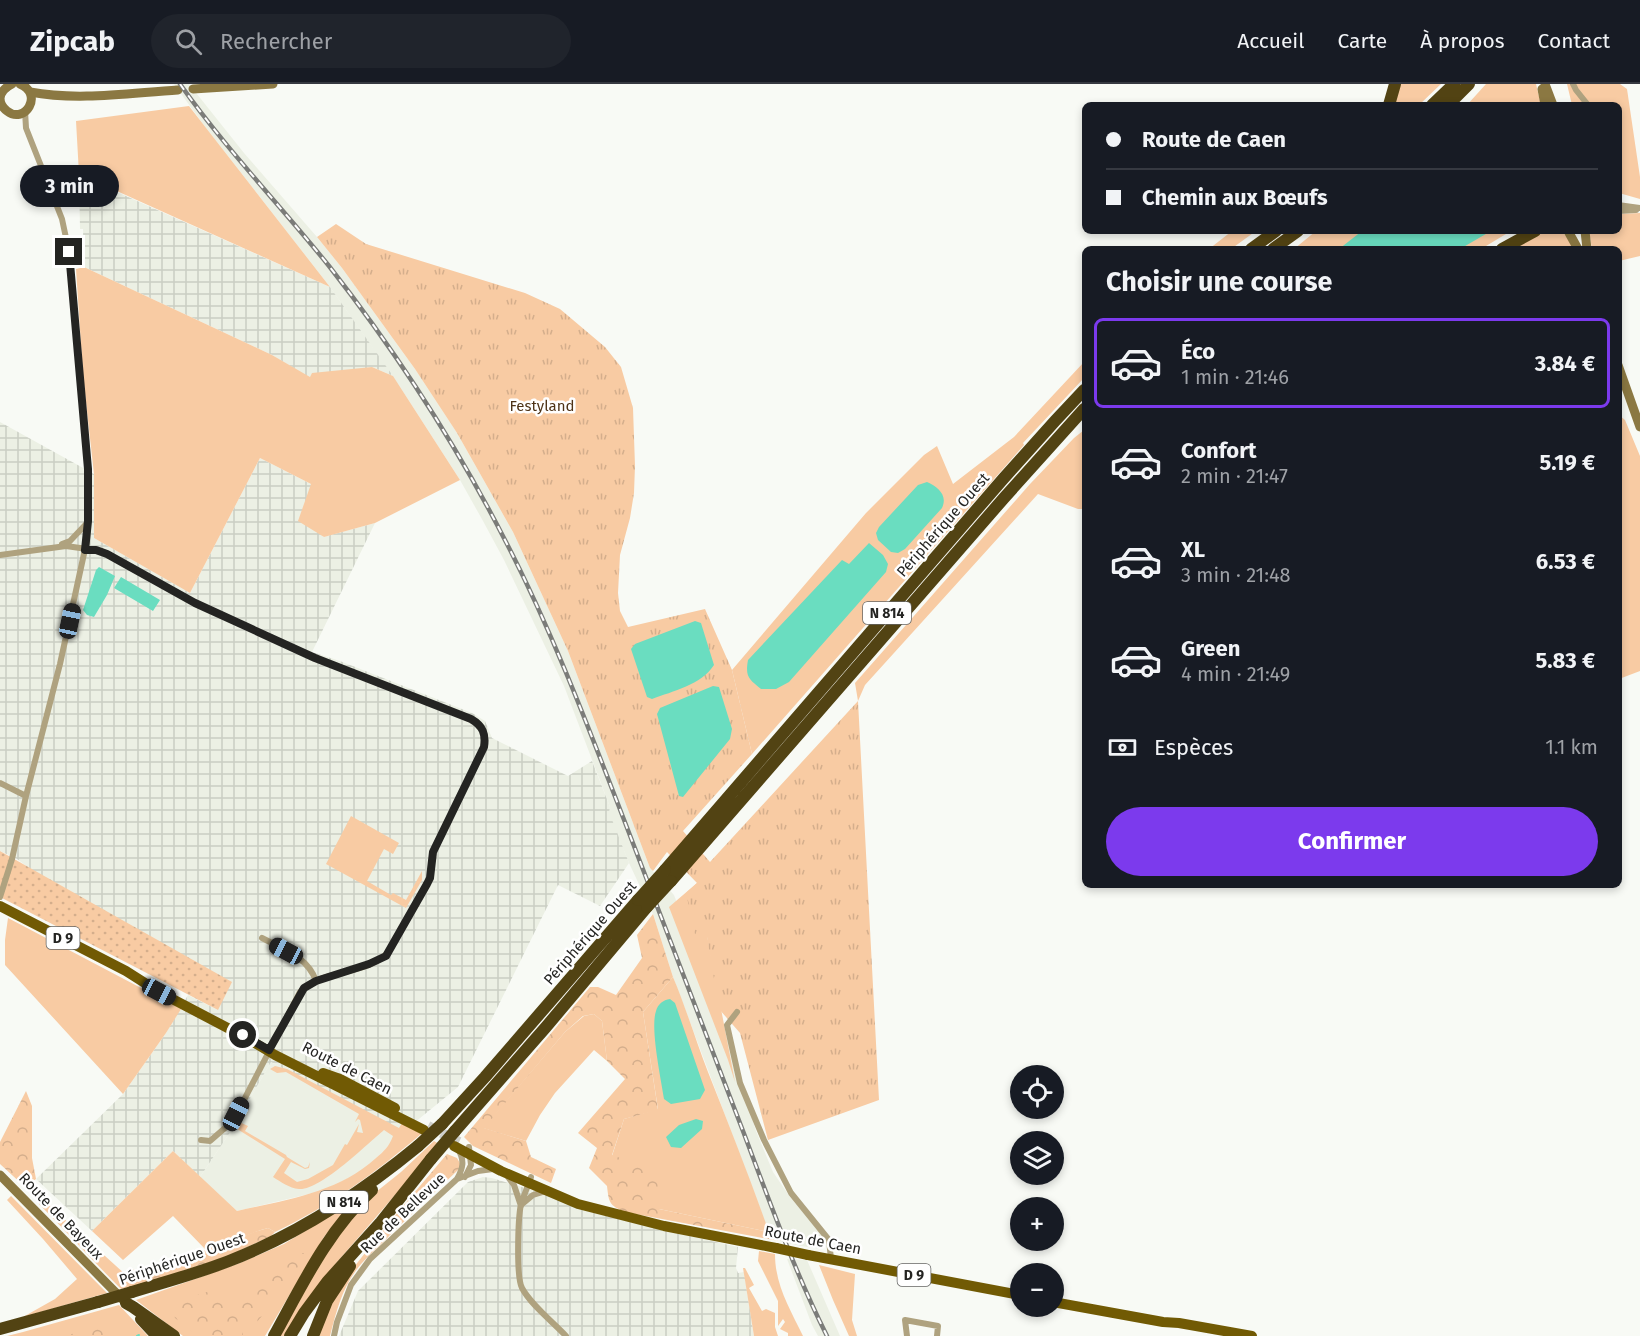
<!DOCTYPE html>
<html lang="fr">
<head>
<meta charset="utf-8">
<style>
	:root { --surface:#171b24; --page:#20242c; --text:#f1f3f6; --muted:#9ea1a6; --line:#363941; --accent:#7c3aed }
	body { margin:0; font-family:"Fira Sans",sans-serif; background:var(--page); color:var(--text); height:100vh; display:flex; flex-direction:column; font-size:22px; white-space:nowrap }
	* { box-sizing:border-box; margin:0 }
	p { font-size:20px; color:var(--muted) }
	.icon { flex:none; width:33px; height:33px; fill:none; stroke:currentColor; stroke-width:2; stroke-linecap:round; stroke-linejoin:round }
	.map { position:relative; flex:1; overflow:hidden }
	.sheet { position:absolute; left:1082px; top:162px; width:540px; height:642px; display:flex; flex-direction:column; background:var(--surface); border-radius:9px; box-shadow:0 3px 9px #0003 }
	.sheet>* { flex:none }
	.hud { position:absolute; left:1082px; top:18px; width:540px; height:132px; border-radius:9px; box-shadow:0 3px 9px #0003; display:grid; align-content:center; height:132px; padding:0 24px; background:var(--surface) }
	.fabs { position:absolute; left:1010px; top:981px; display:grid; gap:12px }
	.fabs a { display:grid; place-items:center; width:54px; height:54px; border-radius:50%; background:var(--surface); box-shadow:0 3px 9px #0003; font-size:30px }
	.end { position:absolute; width:27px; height:27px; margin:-14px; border:8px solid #242422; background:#fff; box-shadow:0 0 0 3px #fff }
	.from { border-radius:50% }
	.bubble { position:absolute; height:42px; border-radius:21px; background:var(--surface); box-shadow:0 3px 9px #0003; font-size:20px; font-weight:700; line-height:42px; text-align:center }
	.car { position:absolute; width:18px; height:36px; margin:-18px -9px; border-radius:8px; box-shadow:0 0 4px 2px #0007; background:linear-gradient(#222 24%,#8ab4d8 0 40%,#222 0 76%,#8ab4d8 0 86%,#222 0) }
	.hud b { display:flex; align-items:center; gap:21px; height:57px; font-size:22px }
	.hud b+b { border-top:2px solid var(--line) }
	.hud i { width:15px; height:15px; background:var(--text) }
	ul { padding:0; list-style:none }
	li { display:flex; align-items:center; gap:18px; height:90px; margin:0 12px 9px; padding:0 12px; border:3px solid transparent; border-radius:9px }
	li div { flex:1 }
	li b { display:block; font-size:22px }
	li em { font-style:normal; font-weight:700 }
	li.current { border-color:var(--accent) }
	li>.icon { width:54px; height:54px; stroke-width:1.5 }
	h2 { padding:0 24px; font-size:27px; line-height:72px }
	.pay { display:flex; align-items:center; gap:15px; height:66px; padding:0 24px; font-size:22px }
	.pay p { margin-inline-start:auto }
	.action { display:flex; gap:12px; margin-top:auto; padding:12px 24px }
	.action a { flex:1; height:69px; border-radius:36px; background:var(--accent); color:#fff; font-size:24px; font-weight:700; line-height:69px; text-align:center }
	header { display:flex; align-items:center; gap:36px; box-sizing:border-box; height:84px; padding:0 30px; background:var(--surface); border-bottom:2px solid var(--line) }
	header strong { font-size:28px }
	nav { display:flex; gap:33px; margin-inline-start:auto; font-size:21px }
	.search { width:420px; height:54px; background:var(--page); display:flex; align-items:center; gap:15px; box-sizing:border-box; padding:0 21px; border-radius:33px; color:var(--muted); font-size:22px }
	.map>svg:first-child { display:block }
	.built { fill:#ecf0e4 }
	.industrial { fill:url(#industrial-grid) }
	.grass { fill:#f8cba3 }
	.forest { fill:url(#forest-crowns) }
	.park { fill:url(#park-tufts) }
	.garden { fill:url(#garden-dots) }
	.water { fill:#6addc0 }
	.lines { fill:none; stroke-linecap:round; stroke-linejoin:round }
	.stream { stroke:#6addc0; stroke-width:2 }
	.primary-tunnel { stroke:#cecfcb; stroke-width:10; stroke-dasharray:10 5; stroke-linecap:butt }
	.street { stroke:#afa27f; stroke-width:6 }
	.secondary { stroke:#8b7842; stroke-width:9 }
	.primary { stroke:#715a04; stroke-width:10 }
	.highway { stroke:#524313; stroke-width:12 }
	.rail-casing { stroke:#7b7c79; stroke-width:4.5 }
	.rail { stroke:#fff; stroke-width:2; stroke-dasharray:7; stroke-linecap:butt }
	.primary-bridge { stroke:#715a04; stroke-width:10 }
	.highway-bridge { stroke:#524313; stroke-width:12 }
	.route { stroke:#242422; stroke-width:8 }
	.labels { text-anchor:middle; stroke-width:5; stroke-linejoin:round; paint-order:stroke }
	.shield { fill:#fff; stroke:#666664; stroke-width:1.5 }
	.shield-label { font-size:14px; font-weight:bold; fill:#242422 }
	.park-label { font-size:15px; fill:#4e3317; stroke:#fff }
	.street-label { font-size:15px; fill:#242422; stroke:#fff }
</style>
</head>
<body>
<header>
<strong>Zipcab</strong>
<div class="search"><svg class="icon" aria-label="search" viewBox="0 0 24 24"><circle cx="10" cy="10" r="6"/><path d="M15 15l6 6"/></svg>Rechercher</div>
<nav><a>Accueil</a><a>Carte</a><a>À propos</a><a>Contact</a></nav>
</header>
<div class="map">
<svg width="1640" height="1252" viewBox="0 0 1640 1252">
	<defs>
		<pattern id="industrial-grid" width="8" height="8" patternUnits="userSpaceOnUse" patternTransform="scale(1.5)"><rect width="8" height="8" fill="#ecf0e4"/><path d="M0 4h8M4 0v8" fill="none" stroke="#cacec3"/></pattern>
		<pattern id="forest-crowns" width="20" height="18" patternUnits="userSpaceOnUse" patternTransform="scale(1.5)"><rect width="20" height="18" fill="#f8cba3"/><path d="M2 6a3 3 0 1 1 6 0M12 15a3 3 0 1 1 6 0" fill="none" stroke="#d4ae8c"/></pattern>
		<pattern id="park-tufts" width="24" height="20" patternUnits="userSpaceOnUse" patternTransform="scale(1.5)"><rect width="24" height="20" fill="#f8cba3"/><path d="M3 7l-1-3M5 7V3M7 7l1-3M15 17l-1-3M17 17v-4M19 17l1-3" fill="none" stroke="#d4ae8c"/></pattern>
		<pattern id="garden-dots" width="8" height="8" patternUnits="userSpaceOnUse" patternTransform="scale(1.5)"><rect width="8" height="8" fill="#f8cba3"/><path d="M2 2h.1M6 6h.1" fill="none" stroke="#d4ae8c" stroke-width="1.8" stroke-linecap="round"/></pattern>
	</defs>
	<rect width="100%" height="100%" fill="#f8faf5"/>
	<path class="built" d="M 174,0 L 189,0 L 244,69 L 317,153 L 342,184 L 415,285 L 457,349 L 513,448 L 568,567 L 650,784 L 674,811 L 722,938 L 756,1047 L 773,1088 L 790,1113 L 825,1154 L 821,1165 L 801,1162 L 779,1157 L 769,1148 L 673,893 L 653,830 L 629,779 L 608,728 L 610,723 L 564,602 L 504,476 L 483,437 L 460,396 L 400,303 L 330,203 L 203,40 Z
		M 271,978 L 403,1048 L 363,1087 L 322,1107 L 237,1127 L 200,1093 L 231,1047 Z
		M 787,1175 L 807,1176 L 840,1252 L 818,1252 L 812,1241 Z"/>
	<path class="industrial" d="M 79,91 L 330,203 L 393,292 L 372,283 L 310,294 L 272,271 L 84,183 L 83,145 L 80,145 Z
		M 0,338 L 94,390 L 94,454 L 190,509 L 260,374 L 311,400 L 323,453 L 375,439 L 312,568 L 340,577 L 472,629 L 485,637 L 492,654 L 568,692 L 592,677 L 610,723 L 609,728 L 629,779 L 600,822 L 558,801 L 458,1003 L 403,1048 L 271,978 L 231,1047 L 200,1093 L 173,1067 L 92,1147 L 36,1095 L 123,1010 L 166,949 L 188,911 L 218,926 L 17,775 L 0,767 Z
		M 483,1093 L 492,1094 L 663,1146 L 738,1163 L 736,1184 L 738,1189 L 744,1188 L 754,1252 L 339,1252 L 358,1207 L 468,1098 Z"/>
	<path class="grass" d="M 1397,0 L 1441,0 L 1419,21 L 1391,21 Z
		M 1486,0 L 1536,0 L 1541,21 L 1467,21 Z
		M 1567,0 L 1620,0 L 1627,5 L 1640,93 L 1640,115 L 1619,109 L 1618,21 L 1572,21 Z
		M 189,22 L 203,40 L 330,203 L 79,90 L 76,37 Z
		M 1640,129 L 1640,172 L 1619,177 L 1618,165 L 1592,165 L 1589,147 L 1618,147 L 1619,130 Z
		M 1232,147 L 1256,147 L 1231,165 L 1209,165 Z
		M 1316,147 L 1511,147 L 1481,165 L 1294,165 Z
		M 1541,147 C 1560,147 1566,145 1573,165 L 1510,165 Z
		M 84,183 L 272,271 L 310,293 L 312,289 L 372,283 L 393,292 L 460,396 L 375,439 L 324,453 L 298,437 L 311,400 L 260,374 L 190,509 L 94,454 L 94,390 L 83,291 L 76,185 Z
		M 1084,278 L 1084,294 L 1023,359 L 1024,361 L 752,670 L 732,586 L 866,429 L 924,371 L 937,362 L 953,400 L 1014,353 Z
		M 1619,331 L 1625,336 L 1640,372 L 1640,587 L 1619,595 Z
		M 1084,346 L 1084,425 L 1078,425 L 1038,410 L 865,601 L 858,617 L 855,599 L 1030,400 L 1074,354 Z
		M 351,732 L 399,759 L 393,770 L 384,765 L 367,797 L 391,811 L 393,809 L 406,816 L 422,787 L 422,796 L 406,824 L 326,780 Z
		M 697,799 L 735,998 L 728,976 L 669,823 Z
		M 8,834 L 181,925 L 166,949 L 123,1010 L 5,881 L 5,856 Z
		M 673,893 C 686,924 696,957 708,988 C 729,1041 750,1094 769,1148 L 659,1125 L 612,1072 L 624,1035 L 658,1025 L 643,928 Z
		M 594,930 L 602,937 L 607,977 L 594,966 L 555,1009 L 540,1031 L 526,1057 L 483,1044 L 565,948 L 584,932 Z
		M 275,982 L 287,985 L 399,1044 L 402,1039 L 421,1050 C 374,1090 331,1121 275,1148 L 268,1144 C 247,1149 228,1163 206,1166 L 173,1132 L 123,1176 L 92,1147 L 173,1067 L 237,1127 C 285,1116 338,1109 376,1074 C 384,1067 389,1063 393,1052 L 384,1046 C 367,1060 320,1107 299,1105 C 289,1104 281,1098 273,1093 L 285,1075 L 234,1043 L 237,1037 L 248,1042 L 245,1047 L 286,1071 L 287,1073 L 305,1084 L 308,1083 L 310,1078 L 309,1084 L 305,1085 L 291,1078 L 284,1089 L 297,1098 L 308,1095 L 333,1081 L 345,1060 L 347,1061 L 359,1040 L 357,1048 L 363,1049 L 360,1036 L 358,1035 L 355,1038 L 359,1030 L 286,988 L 277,989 L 270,985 Z
		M 434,1057 L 439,1060 L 332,1184 L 304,1221 L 284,1252 L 277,1252 L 316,1181 L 366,1116 L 401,1088 Z
		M 11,1112 L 107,1209 L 23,1233 L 55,1215 L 77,1195 L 43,1155 L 7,1116 Z
		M 38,1113 L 40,1113 L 126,1191 L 132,1185 L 137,1187 L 142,1200 L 121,1205 C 93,1177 67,1148 39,1120 Z
		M 344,1123 L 345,1126 L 324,1153 L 265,1252 L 183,1252 L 136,1216 L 240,1179 L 284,1160 Z
		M 387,1141 L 391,1150 C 380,1162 366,1173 357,1185 C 342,1205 336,1228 330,1252 L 317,1252 L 327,1225 L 354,1183 Z
		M 759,1167 L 775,1170 C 775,1201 790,1225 803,1252 L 788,1252 L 788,1249 L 780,1245 L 785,1238 L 783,1235 L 778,1242 L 778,1217 L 758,1177 Z
		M 819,1181 L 855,1190 L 852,1236 L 857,1252 L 849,1252 L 833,1216 Z
		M 743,1184 L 745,1184 L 754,1201 L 749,1204 L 762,1227 L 766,1225 L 775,1229 L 775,1243 L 778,1252 L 754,1252 Z
		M 119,1221 L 148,1252 L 7,1252 L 23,1248 Z"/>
	<path class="forest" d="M 653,830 L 673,893 L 643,928 L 658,1026 L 624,1035 L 612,1071 L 657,1087 L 659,1125 L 769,1148 L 779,1157 L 625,1128 C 609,1121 609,1119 607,1102 L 589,1084 L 597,1064 L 578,1049 L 625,995 L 607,977 L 602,937 L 594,930 L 583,932 L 565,948 L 484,1044 L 526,1057 L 531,1073 L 556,1085 L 551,1099 L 473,1062 L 464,1053 L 590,903 L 598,903 L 616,911 L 642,874 L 637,851 Z
		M 26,1007 L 32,1022 L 32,1074 L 36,1095 L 25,1103 L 0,1080 L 0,1058 Z
		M 447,1070 L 457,1074 L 461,1081 L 458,1086 L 391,1150 L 387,1141 Z
		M 268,1144 L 275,1148 L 271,1152 L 226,1173 L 142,1200 L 137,1188 L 173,1179 L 206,1166 L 217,1164 L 254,1148 Z
		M 302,1169 L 307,1170 L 304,1180 L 298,1183 L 272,1220 L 256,1239 L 243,1246 L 243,1252 L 198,1252 L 175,1234 L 171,1221 L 205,1208 L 222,1209 L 237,1217 L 244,1214 L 254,1201 L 266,1198 L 276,1184 L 286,1182 Z
		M 100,1235 L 116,1252 L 63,1252 L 72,1250 Z"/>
	<path class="park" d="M 336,140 L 366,160 L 525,209 L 560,225 L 605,263 L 621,283 L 633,324 L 635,382 L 634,409 L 630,434 L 620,471 L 618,509 L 620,527 L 628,543 L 705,525 L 732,586 L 752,670 L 683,747 L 710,778 L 858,617 L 879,1016 L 768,1056 L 740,949 L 719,925 L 707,853 L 695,850 L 686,809 L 697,799 L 667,768 L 653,787 L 650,784 L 568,567 L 513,448 L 457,349 L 415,285 L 342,184 L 317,153 Z"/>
	<path class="garden" d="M 0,767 L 232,898 L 218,926 L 0,813 Z"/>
	<path class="water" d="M 1362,147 L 1491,147 L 1460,165 L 1339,165 Z
		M 927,398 C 938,403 948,411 942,424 L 905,465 L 898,469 L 891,468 L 878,456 L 876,449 L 879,443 L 918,401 Z
		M 869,459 L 883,471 L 888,480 L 886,488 L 789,598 L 776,605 L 761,605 C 749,595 745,593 748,576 L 842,476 L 849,480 Z
		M 99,483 L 115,492 L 107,511 L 94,533 L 87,531 L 83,526 L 96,486 Z
		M 121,493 L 160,516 L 153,527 L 114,504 Z
		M 695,537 L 701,539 L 714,581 C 701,601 673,607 652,615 L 647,613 L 631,565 L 635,560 Z
		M 713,602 L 719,603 L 732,645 L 730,655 L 683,713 L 679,712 L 657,630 L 660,624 Z
		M 670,915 L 675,919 L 705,1006 L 700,1015 L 671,1020 L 664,1015 C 661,995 650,944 656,927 C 658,920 663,916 670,915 Z
		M 696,1035 L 703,1037 L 702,1045 L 681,1064 L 671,1063 L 666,1053 L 679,1041 Z"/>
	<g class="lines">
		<path class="stream" d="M 137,1252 L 139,1251"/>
		<path class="primary-tunnel" d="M 428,1042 L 459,1058"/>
		<path class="street" d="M 1573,0 L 1576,6 L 1588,21
			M 1618,121 L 1640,124
			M 1618,127 L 1636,126
			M 62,460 L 70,457 L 88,438
			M 0,471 L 66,462 L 101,467 L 195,519 L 315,574 L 471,635 C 483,642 486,650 484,663 L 433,768 L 430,794 L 427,800 L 389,867 C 369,892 322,884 300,908 L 233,1037 L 210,1057 L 201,1056
			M 0,699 L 26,712
			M 0,813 L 12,775 L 26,712 L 60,580 L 87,456 L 89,421 L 88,385 L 69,168 L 62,135 L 26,44 L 25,27
			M 262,854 C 283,865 308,873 316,897
			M 737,928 L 727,941 L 740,999 L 764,1056 L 791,1109 L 829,1156 L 831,1175
			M 465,1093 L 471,1081 L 469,1063
			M 508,1093 L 514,1101 L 521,1122
			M 531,1093 C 528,1102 524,1111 521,1120 C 518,1134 516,1193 522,1204 C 531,1221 553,1238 566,1252
			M 457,1095 C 463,1084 465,1077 458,1065
			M 521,1121 L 533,1111 L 546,1107
			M 334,1252 L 337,1238 L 351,1201 L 370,1175 L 457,1095 L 478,1087 L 493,1085
			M 907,1252 L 905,1236 L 938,1242 L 937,1252"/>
		<path class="secondary" d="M 12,0 C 6,3 1,7 0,14 C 0,20 3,24 7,27 C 25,41 44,10 20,0
			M 1545,0 L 1553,21
			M 193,5 L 273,0
			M 1542,5 L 1545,21
			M 30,8 C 78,17 129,9 178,6
			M 1568,147 L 1578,165
			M 1585,147 L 1587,165
			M 1618,281 L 1640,343
			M 0,1091 L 122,1215"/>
		<path class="primary" d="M 0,822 L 126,887 L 159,908 L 243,952 L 275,971 L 424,1046
			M 323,989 L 340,995 L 395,1024
			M 454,1062 L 501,1087 L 578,1120 L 664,1142 L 776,1164
			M 808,1171 L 1020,1211
			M 1053,1218 L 1163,1238 L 1179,1239 L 1252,1252"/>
		<path class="highway" d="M 1389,21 L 1395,0
			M 1432,21 L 1454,0
			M 1448,21 L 1469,0
			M 1251,165 L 1276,147
			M 1273,165 L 1298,147
			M 1502,165 L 1535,147
			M 665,786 L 1003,395 L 1055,337 L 1084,306
			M 671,797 L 1004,414 L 1084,325
			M 442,1040 L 485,993 L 638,816
			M 455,1047 L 546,943 L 647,823
			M 132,1208 C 165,1198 198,1189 229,1177 C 298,1150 361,1109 418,1062
			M 126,1219 L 133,1223 L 174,1252
			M 141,1235 L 157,1252
			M 0,1245 L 98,1218
			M 274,1252 C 302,1201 328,1146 372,1106
			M 290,1252 L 304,1229 L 327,1198 L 381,1138 L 431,1075
			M 313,1252 L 327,1217 L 350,1182"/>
		<g class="rail-casing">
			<path id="rail" d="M 180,0 C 225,64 280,121 329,182 C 397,269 456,360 506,458 C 553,549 589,645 626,741 C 665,843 704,945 743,1047 C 769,1116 794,1186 827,1252"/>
		</g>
		<use href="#rail" class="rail"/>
		<path class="primary-bridge" d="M 776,1164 L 808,1171"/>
		<path class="highway-bridge" d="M 638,816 L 665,786
			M 647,823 L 671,797
			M 418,1062 L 442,1040
			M 431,1075 L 455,1047
			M 98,1218 L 132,1208"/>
	</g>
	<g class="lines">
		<path class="route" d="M 69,168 L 88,385 L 88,437 L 85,466 L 96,466 L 107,470 L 195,519 L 315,574 L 471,635 C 483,642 486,650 484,663 L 433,768 L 430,794 L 427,800 L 386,872 L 369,880 L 316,897 L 304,904 L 269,966 L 243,951"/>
	</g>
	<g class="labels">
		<g class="shield">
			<rect x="863" y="518" width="48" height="22" rx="4.5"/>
			<rect x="46.5" y="843" width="33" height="22" rx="4.5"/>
			<rect x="320" y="1107" width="48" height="22" rx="4.5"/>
			<rect x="897.5" y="1180" width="33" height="22" rx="4.5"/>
		</g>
		<g class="shield-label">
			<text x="887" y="534">N 814</text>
			<text x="63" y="859">D 9</text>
			<text x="344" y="1123">N 814</text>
			<text x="914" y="1196">D 9</text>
		</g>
		<g class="park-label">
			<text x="542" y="327">Festyland</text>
		</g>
		<g class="street-label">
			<text transform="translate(943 441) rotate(-49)" y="5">Périphérique Ouest</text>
			<text transform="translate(590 849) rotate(-49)" y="5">Périphérique Ouest</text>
			<text transform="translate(347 984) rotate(27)" y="5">Route de Caen</text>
			<text transform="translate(403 1129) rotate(-43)" y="5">Rue de Bellevue</text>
			<text transform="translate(61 1132) rotate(46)" y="5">Route de Bayeux</text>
			<text transform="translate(813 1156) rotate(11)" y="5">Route de Caen</text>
			<text transform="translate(182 1175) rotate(-19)" y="5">Périphérique Ouest</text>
		</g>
	</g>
</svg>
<div class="fabs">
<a><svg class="icon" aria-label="locate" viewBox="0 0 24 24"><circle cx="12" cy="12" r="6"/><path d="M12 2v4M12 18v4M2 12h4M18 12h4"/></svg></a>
<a><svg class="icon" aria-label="layers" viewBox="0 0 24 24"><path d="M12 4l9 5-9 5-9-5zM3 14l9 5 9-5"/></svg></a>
<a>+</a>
<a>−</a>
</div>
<i class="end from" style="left:243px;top:951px"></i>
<i class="end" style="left:69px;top:168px"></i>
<div class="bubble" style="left:20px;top:81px;width:99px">3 min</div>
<i class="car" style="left:70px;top:537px;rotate:12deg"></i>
<i class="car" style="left:286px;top:867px;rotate:298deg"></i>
<i class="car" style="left:159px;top:908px;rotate:118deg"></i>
<i class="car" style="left:236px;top:1030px;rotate:27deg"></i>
<div class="hud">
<b><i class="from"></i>Route de Caen</b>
<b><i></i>Chemin aux Bœufs</b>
</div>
<section class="sheet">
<h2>Choisir une course</h2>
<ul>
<li class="current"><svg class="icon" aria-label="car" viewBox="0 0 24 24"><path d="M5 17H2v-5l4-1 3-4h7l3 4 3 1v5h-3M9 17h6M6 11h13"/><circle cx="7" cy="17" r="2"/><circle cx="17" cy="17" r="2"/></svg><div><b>Éco</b><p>1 min · 21:46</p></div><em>3.84 €</em></li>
<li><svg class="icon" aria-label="car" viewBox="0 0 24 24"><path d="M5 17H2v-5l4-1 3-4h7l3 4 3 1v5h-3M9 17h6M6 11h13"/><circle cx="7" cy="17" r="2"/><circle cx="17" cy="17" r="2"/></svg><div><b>Confort</b><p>2 min · 21:47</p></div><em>5.19 €</em></li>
<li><svg class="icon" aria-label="car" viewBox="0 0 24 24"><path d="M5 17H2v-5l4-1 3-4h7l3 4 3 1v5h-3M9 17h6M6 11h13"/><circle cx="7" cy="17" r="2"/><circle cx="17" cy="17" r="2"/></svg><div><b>XL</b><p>3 min · 21:48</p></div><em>6.53 €</em></li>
<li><svg class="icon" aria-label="car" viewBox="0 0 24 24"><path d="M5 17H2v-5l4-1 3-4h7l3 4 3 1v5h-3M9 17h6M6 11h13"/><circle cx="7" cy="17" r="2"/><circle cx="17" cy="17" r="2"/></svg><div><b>Green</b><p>4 min · 21:49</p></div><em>5.83 €</em></li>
</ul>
<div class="pay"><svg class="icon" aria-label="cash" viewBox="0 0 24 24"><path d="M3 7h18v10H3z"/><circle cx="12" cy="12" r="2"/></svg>Espèces<p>1.1 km</p></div>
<div class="action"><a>Confirmer</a></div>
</section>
</div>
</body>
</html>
